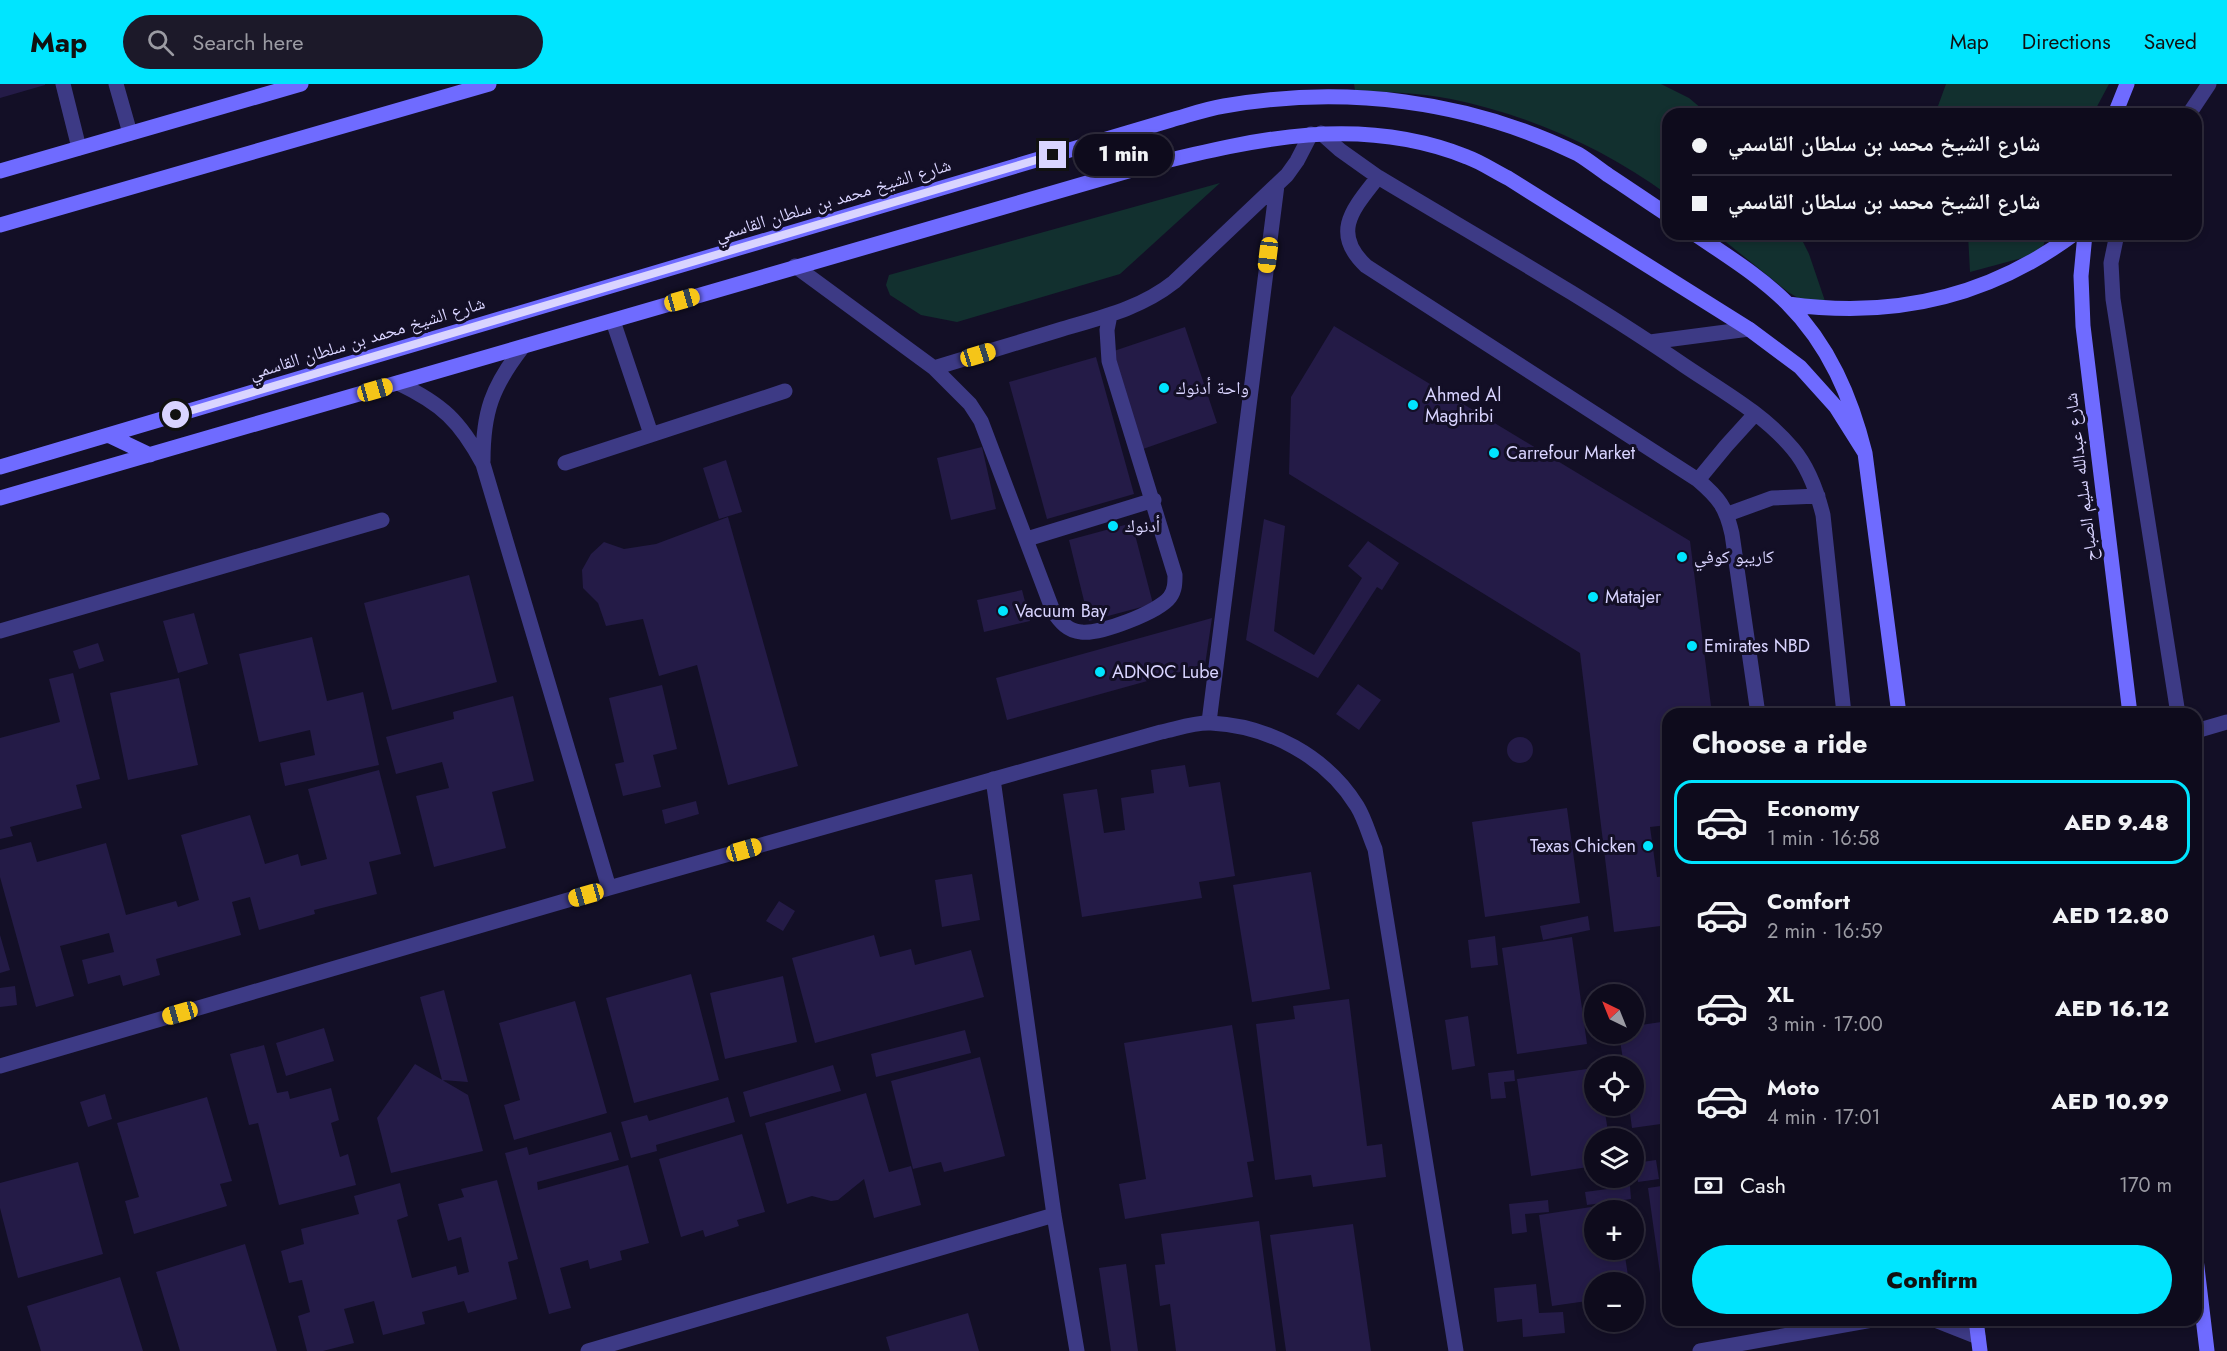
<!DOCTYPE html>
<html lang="en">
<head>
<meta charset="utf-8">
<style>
	:root { --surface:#0e0b1c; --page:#1c1929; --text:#f1f3f6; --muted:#9b9ba3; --line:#2e2b3b; --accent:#00e5ff }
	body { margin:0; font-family:Jost,"Noto Naskh Arabic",sans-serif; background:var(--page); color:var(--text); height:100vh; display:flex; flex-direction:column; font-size:22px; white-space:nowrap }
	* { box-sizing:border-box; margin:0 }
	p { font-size:20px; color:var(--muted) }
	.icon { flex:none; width:33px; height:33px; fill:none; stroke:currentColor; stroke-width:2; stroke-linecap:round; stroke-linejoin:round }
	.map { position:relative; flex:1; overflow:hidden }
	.panel { position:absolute; left:1662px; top:624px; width:540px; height:618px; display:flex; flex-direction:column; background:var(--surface); border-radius:18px; box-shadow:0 3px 9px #0003,0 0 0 2px var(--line) }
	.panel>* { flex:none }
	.banner { position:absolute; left:1662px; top:24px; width:540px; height:132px; border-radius:18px; box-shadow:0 3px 9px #0003,0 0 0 2px var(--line); display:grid; align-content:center; height:132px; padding:0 30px; background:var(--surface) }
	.needle { width:39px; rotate:317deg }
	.fabs { position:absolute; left:1584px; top:900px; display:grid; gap:12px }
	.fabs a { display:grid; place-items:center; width:60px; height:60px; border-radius:50%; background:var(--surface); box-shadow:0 3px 9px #0003,0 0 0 2px var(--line); font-size:30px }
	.end { position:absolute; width:27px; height:27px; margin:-14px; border:8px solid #d9d4ff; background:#111; box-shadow:0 0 0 3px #111 }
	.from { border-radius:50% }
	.bubble { position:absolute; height:42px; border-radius:21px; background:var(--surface); box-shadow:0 3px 9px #0003,0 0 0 2px var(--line); font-size:20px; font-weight:800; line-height:42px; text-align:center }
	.car { position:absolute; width:18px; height:36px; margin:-18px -9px; border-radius:8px; box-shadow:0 0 4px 2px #0007; background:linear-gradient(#f5c518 24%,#345 0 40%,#f5c518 0 76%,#345 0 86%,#f5c518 0) }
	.banner b { display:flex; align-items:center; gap:21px; height:57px; font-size:22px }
	.banner b+b { border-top:2px solid var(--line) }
	.banner i { width:15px; height:15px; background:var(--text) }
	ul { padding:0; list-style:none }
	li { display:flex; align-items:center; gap:18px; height:84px; margin:0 12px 9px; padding:0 18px; border:3px solid transparent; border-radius:18px }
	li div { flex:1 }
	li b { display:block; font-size:22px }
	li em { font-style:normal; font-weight:800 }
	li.on { border-color:var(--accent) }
	li>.icon { width:54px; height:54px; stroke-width:1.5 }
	h2 { padding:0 30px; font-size:27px; line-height:72px }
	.pay { display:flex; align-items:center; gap:15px; height:66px; padding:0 30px; font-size:22px }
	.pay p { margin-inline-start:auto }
	.action { display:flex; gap:12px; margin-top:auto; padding:12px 30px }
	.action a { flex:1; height:69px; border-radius:36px; background:var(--accent); color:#111; font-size:24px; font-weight:800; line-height:69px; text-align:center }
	header { display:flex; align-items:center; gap:36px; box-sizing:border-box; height:84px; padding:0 30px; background:var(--accent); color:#111 }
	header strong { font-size:28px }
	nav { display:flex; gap:33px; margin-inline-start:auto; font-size:21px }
	.search { width:420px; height:54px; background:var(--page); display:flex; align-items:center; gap:15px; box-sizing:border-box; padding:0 21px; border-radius:33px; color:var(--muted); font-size:22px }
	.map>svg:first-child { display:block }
	.green { fill:#12302f }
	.building { fill:#241b47 }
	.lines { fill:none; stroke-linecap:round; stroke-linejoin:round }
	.lane { stroke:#3d3a85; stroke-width:15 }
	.street { stroke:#3d3a85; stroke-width:15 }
	.secondary { stroke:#6f6bff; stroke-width:15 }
	.route { stroke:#d9d4ff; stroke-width:8 }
	.poi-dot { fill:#00e5ff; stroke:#130f26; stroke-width:2 }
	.labels { text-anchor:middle; stroke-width:6; stroke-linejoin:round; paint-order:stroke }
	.street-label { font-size:18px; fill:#d9d4ff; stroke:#130f26 }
	.poi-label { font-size:18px; fill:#d9d4ff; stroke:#130f26; text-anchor:start }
</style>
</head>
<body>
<header>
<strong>Map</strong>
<div class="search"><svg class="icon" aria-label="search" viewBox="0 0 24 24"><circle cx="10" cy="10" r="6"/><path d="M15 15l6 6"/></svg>Search here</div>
<nav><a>Map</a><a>Directions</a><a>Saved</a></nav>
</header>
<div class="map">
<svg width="2227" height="1267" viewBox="0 0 2227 1267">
	<rect width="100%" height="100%" fill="#130f26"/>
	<path class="green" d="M 1354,0 L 1661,0 L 1689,14 L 1708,30 L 1668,30 L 1668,111 C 1604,64 1529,31 1451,15 C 1420,9 1387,8 1355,6 Z
		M 1946,0 L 2109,0 L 2093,30 L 1938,30 L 1938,22 Z
		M 1220,99 L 1120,190 L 957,238 L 921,231 L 890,211 L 886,201 L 889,191 Z
		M 1716,150 L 1799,150 L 1809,170 L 1826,220 L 1800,215 L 1788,208 Z
		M 1968,150 L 2047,150 L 2041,169 L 1970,188 Z"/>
	<path class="building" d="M 0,0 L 45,0 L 45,1 L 0,14 Z
		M 1334,242 L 1690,457 L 1712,630 L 1668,630 L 1668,741 L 1650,743 L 1657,793 L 1668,792 L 1668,841 L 1614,848 L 1580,569 L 1289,390 L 1291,313 Z
		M 1185,243 L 1217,339 L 1143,365 L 1111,268 Z
		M 1096,273 L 1134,410 L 1047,435 L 1009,298 Z
		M 982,363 L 996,425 L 951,436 L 937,374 Z
		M 726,376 L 742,428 L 719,435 L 703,384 Z
		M 728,433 L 798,682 L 728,701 L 697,581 L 659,592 L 643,535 L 606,542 L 598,519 L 583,504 L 582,486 L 591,470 L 604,458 L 624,465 L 656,460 Z
		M 1264,435 L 1285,442 L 1274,547 L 1314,571 L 1362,494 L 1348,482 L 1368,457 L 1399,479 L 1382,506 L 1377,503 L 1318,594 L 1246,556 Z
		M 1132,439 L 1153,520 L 1089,537 L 1069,456 Z
		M 469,491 L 497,598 L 392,626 L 364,519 Z
		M 1022,506 L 1030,537 L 984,548 L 977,516 Z
		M 194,529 L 208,580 L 178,589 L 163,537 Z
		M 1212,534 L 1205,581 L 1007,636 L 996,594 Z
		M 312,553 L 327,617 L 363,608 L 379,681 L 285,702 L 280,679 L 315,671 L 310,646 L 259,658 L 239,570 Z
		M 98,559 L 104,577 L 79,585 L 73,567 Z
		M 73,589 L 100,695 L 76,701 L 82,724 L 10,743 L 13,752 L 0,755 L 0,654 L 60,638 L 49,595 Z
		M 179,594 L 198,681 L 128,696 L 110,609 Z
		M 1358,600 L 1381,616 L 1359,646 L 1336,630 Z
		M 662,601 L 677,665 L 653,671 L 661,703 L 623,712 L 615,680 L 624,678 L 609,614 Z
		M 513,612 L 534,697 L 492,708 L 506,764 L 434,783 L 416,712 L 449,704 L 442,678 L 396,690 L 386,653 L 454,635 L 453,628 Z
		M1507 666a13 13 0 1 1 26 0a13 13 0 1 1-26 0Z
		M 1185,681 L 1189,703 L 1220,698 L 1235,792 L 1199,798 L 1202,814 L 1082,833 L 1063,710 L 1097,705 L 1104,749 L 1125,746 L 1121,714 L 1154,709 L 1151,686 Z
		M 379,686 L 401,770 L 369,778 L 377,810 L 314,826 L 315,830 L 259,846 L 250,813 L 232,818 L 241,851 L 156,875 L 160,891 L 123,902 L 120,891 L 88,900 L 82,876 L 114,868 L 109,849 L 60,862 L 74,912 L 36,923 L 0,793 L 0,766 L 31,758 L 37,778 L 106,759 L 126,831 L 176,817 L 178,823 L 199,816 L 181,751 L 250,731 L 265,780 L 298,770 L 301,782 L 327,775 L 308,705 Z
		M 696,717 L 699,730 L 665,740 L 662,726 Z
		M 1567,724 L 1580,819 L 1485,833 L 1472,738 Z
		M 1311,788 L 1330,905 L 1252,918 L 1233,801 Z
		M 972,790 L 980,836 L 942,843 L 935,796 Z
		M 779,817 L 795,827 L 783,847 L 766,837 Z
		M 1588,832 L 1590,846 L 1543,856 L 1540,842 Z
		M 0,851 L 10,886 L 0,889 Z
		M 874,851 L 880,873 L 911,865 L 915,881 L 971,866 L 984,913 L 815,959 L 792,874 Z
		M 1495,852 L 1498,881 L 1471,884 L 1468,856 Z
		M 1572,853 L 1587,960 L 1517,970 L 1502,864 Z
		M 691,890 L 719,996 L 634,1019 L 606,914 Z
		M 783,892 L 797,958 L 725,975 L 710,909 Z
		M 15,902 L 17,921 L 0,923 L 0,904 Z
		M 444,906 L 468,998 L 442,996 L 420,913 Z
		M 1349,915 L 1367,1062 L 1382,1060 L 1386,1093 L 1313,1103 L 1311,1091 L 1275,1096 L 1256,940 L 1295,935 L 1293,922 Z
		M 575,917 L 607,1029 L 514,1056 L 504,1021 L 520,1016 L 499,939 Z
		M 1468,932 L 1475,982 L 1452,986 L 1445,936 Z
		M 1668,937 L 1668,1039 L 1632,1044 L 1629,1022 L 1634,1022 L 1634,982 L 1624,982 L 1619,950 L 1634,950 L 1634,942 Z
		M 1232,941 L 1254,1077 L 1247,1078 L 1253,1113 L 1125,1135 L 1119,1100 L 1146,1095 L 1124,959 Z
		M 324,944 L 334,977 L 286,992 L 276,959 Z
		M 965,946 L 971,969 L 876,993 L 871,970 Z
		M 264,961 L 277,1009 L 288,1007 L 290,1015 L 331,1004 L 339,1036 L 331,1039 L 340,1073 L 348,1070 L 356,1101 L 279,1121 L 258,1039 L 249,1041 L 230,970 Z
		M 980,973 L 1005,1072 L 944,1088 L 941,1078 L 913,1085 L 891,997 Z
		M 415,980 L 468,1011 L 483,1067 L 391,1089 L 377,1034 Z
		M 833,981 L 841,1007 L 750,1033 L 743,1008 Z
		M 1594,984 L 1594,1022 L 1604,1022 L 1609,1054 L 1594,1054 L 1594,1082 L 1531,1092 L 1517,995 Z
		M 1514,986 L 1515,997 L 1504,998 L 1506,1014 L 1491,1015 L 1488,989 Z
		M 866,1009 L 889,1088 L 911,1082 L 921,1121 L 874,1134 L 864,1095 L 838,1116 L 831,1117 L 812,1112 L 787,1120 L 765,1039 Z
		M 105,1010 L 112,1035 L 88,1043 L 80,1018 Z
		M 207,1013 L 232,1097 L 220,1100 L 227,1122 L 134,1150 L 125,1117 L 139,1113 L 117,1039 Z
		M 728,1013 L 735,1038 L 656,1061 L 657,1067 L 631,1074 L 621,1038 L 647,1031 L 649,1037 Z
		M 611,1048 L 619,1076 L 537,1098 L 538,1106 L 628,1081 L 649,1159 L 620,1167 L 622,1176 L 590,1185 L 588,1176 L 560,1184 L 571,1224 L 549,1230 L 505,1069 L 527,1063 L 529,1071 Z
		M 742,1050 L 765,1128 L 737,1136 L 739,1142 L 705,1153 L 703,1146 L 681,1153 L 659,1075 Z
		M 1656,1076 L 1659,1095 L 1638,1098 L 1635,1079 Z
		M 78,1078 L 103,1170 L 18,1194 L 0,1124 L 0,1099 Z
		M 497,1096 L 518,1175 L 508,1178 L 517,1215 L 468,1229 L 464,1217 L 422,1228 L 425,1240 L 383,1251 L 374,1217 L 344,1225 L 354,1259 L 323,1267 L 307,1267 L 298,1232 L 310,1228 L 302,1196 L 289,1199 L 281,1167 L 304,1160 L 301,1145 L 359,1130 L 354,1112 L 400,1099 L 408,1132 L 397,1136 L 412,1194 L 456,1182 L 458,1191 L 469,1188 L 461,1153 L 448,1157 L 438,1120 L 464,1113 L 461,1105 Z
		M 1668,1101 L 1668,1224 L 1665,1225 L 1648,1104 Z
		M 1630,1102 L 1631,1115 L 1587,1121 L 1585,1108 Z
		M 1548,1116 L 1549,1128 L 1525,1130 L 1527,1148 L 1512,1150 L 1509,1120 Z
		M 1617,1119 L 1618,1126 L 1594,1126 L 1594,1166 L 1624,1166 L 1629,1198 L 1594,1198 L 1594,1216 L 1552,1222 L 1539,1131 Z
		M 1259,1137 L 1276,1267 L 1176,1267 L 1170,1220 L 1160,1222 L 1155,1181 L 1165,1180 L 1161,1150 Z
		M 1353,1140 L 1371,1267 L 1286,1267 L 1270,1151 Z
		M 245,1160 L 277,1267 L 180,1267 L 156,1188 Z
		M 1126,1180 L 1138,1267 L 1111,1267 L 1099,1184 Z
		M 120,1193 L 143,1267 L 41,1267 L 27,1222 Z
		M 1536,1200 L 1539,1229 L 1563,1228 L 1565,1249 L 1523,1253 L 1522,1235 L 1497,1238 L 1494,1204 Z
		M 968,1229 L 979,1267 L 890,1267 L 886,1253 Z"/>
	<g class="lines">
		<path class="lane" d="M 63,0 L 79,64
			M 116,0 L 130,49
			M 2189,30 L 2209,0
			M 1321,49 L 1340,66 L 1378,93 C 1481,155 1586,214 1685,282 C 1722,307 1764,330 1793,365 C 1809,384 1817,407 1823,431 L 1844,630
			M 1378,93 C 1354,124 1330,148 1366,182 L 1698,396 C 1719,414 1726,423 1732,450 L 1758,630
			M 2117,150 L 2111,179 L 2113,215 L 2178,630
			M 795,182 L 934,284 L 970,320 L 981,337 L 1053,527 C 1060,538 1068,547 1081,548 C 1099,551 1159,528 1170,513 C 1175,506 1175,499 1175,491 L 1109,277 L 1107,246 L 1110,231
			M 613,237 L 651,350
			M 1650,258 L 1749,245
			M 934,284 C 976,271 1017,259 1059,246 C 1099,234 1140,225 1174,198 L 1287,91 L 1297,77 L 1311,50
			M 565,379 L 785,307
			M 1698,396 L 1726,362 L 1755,330
			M 1728,430 L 1772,414 L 1818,412
			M 1027,455 L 1154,416
			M 1209,638 L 1277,101"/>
		<path class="street" d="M 398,299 C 442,320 460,337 483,380 L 609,804
			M 483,377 C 483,328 492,303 522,264
			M 0,547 L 382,436
			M 2196,647 L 2227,638
			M 993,695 L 1054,1131 L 1077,1267
			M 0,982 L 609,804 L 1161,648 C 1176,645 1195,638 1211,639 C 1269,642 1326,672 1357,722 C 1365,735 1369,751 1375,765 L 1456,1267
			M 1935,1236 L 1978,1253
			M 588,1267 L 1054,1131
			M 1700,1267 L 1872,1236"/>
		<path class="secondary" d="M 2115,30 L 2127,0
			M 0,87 L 301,0
			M 0,141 L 489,0
			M 1695,150 C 1727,172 1760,192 1787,219 C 1829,261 1851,313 1865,369 L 1899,630
			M 2085,150 L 2081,192 L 2083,242 L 2130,630
			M 1788,220 C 1893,235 1989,213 2074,150
			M 108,351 L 150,371
			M 0,383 L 1171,36 C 1189,31 1206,25 1224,22 C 1344,1 1468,16 1578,70 C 1588,76 1598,84 1608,91 C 1628,104 1648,118 1668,131
			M 0,414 L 1149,81 C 1256,55 1360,30 1467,73 C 1481,78 1494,87 1508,94 L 1749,245 L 1800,283 L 1836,323 L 1865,369
			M 2196,1175 L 2207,1267
			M 1976,1236 L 1980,1267"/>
	</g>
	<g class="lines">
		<path class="route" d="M 176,331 L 1053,71"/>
	</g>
	<g class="poi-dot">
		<circle cx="1164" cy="304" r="6"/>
		<circle cx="1413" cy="321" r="6"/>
		<circle cx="1494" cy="369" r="6"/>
		<circle cx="1113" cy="442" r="6"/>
		<circle cx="1682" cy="473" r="6"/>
		<circle cx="1593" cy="513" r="6"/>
		<circle cx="1003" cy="527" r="6"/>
		<circle cx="1692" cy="562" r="6"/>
		<circle cx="1100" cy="588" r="6"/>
		<circle cx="1648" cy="762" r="6"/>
	</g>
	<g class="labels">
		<g class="street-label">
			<text transform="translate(833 116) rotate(-17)" y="6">شارع الشيخ محمد بن سلطان القاسمي</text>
			<text transform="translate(367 254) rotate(-17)" y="6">شارع الشيخ محمد بن سلطان القاسمي</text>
			<text transform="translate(2081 393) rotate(-97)" y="6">شارع عبدالله سليم الصباح</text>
		</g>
		<g class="poi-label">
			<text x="1176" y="310">واحة أدنوك</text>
			<text x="1425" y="317">Ahmed Al<tspan x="1425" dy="21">Maghribi</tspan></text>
			<text x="1506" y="375">Carrefour Market</text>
			<text x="1125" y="448">أدنوك</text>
			<text x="1694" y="479">كاريبو كوفي</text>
			<text x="1605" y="519">Matajer</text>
			<text x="1015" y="533">Vacuum Bay</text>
			<text x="1704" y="568">Emirates NBD</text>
			<text x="1112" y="594">ADNOC Lube</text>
			<text x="1636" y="768" text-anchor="end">Texas Chicken</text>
		</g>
	</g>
</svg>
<div class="fabs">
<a><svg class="needle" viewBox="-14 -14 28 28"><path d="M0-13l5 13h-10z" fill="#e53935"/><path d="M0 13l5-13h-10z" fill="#9b9ba3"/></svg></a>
<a><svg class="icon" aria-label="locate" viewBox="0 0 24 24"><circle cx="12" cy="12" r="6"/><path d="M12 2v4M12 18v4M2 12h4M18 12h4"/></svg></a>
<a><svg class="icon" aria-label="layers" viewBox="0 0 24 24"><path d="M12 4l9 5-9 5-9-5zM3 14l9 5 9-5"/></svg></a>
<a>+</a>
<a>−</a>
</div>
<i class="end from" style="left:176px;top:331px"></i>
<i class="end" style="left:1053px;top:71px"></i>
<div class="bubble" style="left:1074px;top:50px;width:99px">1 min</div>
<i class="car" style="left:1268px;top:171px;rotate:187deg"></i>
<i class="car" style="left:682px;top:216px;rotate:74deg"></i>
<i class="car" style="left:978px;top:271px;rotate:73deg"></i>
<i class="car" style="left:375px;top:306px;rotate:74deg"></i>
<i class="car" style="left:744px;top:766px;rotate:74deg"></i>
<i class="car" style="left:586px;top:811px;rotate:254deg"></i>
<i class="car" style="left:180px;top:929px;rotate:254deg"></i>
<div class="banner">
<b><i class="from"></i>شارع الشيخ محمد بن سلطان القاسمي</b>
<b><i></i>شارع الشيخ محمد بن سلطان القاسمي</b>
</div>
<section class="panel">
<h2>Choose a ride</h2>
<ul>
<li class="on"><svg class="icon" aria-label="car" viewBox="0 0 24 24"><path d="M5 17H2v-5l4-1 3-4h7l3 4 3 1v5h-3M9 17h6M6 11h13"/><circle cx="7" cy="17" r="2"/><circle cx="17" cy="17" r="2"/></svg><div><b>Economy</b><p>1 min · 16:58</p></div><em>AED 9.48</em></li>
<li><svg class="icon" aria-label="car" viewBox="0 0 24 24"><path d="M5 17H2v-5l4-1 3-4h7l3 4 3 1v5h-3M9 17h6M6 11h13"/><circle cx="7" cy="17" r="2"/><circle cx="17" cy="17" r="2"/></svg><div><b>Comfort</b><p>2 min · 16:59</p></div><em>AED 12.80</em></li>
<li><svg class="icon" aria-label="car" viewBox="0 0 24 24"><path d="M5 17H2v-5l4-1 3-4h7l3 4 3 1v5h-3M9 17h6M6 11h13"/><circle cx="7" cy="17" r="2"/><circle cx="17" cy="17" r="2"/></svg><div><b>XL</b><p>3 min · 17:00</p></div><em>AED 16.12</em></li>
<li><svg class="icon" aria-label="car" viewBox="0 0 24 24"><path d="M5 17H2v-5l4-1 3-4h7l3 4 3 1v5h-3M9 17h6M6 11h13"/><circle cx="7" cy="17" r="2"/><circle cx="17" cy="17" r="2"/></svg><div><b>Moto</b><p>4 min · 17:01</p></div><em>AED 10.99</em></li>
</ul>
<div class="pay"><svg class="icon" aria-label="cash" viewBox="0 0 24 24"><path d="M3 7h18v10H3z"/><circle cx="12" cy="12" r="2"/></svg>Cash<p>170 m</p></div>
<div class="action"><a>Confirm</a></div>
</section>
</div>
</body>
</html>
